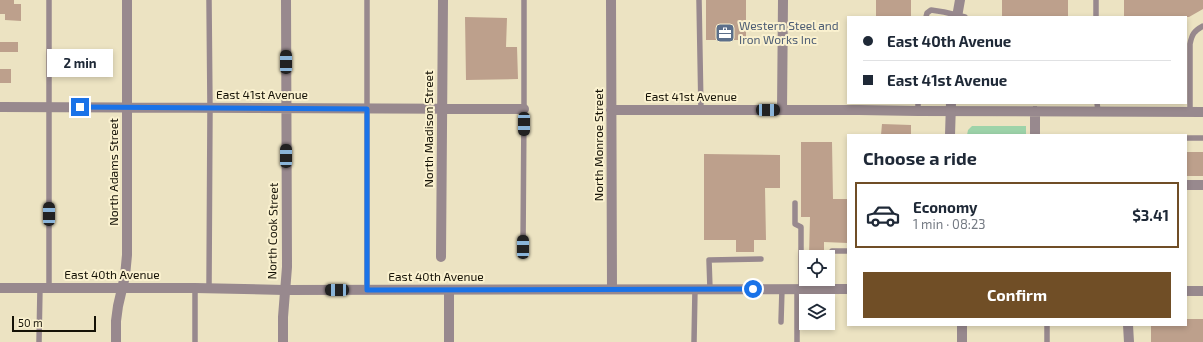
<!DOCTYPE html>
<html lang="en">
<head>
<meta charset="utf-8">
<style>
	:root { --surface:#fff; --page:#f2f2f3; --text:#1f2937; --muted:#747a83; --line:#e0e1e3; --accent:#704e26 }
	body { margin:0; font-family:"Exo 2",sans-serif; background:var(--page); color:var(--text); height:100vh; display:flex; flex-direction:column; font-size:15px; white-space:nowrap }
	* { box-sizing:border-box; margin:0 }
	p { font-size:13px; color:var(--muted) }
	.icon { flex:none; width:22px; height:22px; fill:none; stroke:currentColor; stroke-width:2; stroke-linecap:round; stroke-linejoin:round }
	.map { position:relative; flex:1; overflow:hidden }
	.details { position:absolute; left:847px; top:134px; width:340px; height:192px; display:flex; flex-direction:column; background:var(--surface); border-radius:0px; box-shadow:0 2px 6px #0003 }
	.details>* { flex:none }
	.top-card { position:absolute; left:847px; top:16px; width:340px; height:88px; border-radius:0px; box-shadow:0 2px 6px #0003; display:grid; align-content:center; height:88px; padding:0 16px; background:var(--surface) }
	.controls { position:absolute; left:799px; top:250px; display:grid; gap:8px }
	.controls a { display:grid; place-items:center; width:36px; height:36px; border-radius:0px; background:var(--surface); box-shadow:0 2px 6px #0003; font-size:20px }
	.scale { position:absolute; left:12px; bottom:10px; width:84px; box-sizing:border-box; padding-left:4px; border:2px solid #151206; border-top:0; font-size:11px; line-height:14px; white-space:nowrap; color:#151206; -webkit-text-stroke:3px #faf1cf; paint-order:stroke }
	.end { position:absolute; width:18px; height:18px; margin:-9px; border:5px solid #1a73e8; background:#fff; box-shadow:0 0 0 2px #fff }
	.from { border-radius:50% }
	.bubble { position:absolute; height:28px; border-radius:0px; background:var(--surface); box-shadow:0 2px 6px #0003; font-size:13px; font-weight:700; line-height:28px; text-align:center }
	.car { position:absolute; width:12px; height:24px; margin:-12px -6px; border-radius:5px; box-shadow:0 0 3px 1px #0007; background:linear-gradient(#222 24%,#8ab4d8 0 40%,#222 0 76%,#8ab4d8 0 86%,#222 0) }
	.top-card b { display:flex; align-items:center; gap:14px; height:38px; font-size:15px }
	.top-card b+b { border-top:1px solid var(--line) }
	.top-card i { width:10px; height:10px; background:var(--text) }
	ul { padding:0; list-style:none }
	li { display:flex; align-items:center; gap:12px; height:66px; margin:0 8px 6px; padding:0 8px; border:2px solid transparent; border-radius:0px }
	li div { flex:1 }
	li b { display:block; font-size:15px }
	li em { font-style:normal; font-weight:700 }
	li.active { border-color:var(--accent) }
	li>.icon { width:36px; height:36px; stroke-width:1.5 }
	h2 { padding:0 16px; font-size:18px; line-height:48px }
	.primary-button { display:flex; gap:8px; margin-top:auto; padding:8px 16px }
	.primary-button a { flex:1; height:46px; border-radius:0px; background:var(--accent); color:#fff; font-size:16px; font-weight:700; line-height:46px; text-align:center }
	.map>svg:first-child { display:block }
	.green { fill:#9dd3a9 }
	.building { fill:#bda08c }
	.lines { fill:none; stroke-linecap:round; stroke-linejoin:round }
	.service { stroke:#98898e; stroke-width:5.5 }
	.minor { stroke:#98898e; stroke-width:10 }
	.tertiary { stroke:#98898e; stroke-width:10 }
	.route { stroke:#1a73e8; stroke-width:5 }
	.labels { text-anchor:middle; stroke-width:4; stroke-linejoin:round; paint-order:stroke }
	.service-label { font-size:12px; fill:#4e5e75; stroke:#faf1cf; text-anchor:start }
	.street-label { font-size:12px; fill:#151206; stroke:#faf1cf }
</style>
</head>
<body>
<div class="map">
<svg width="1203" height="342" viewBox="0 0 1203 342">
	<rect width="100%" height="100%" fill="#ece3c2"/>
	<path class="green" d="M 972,126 L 1026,126 L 1026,135 L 967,135 L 968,130 Z"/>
	<path class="building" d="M 0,0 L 14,0 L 14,4 L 21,4 L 21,21 L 5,20 L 5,14 L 0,14 Z
		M 706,0 L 746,0 L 746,40 L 706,40 Z
		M 876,0 L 911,0 L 911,17 L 876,17 Z
		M 1002,0 L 1068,0 L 1068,17 L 1002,17 Z
		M 1124,0 L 1203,0 L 1203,9 L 1189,17 L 1124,17 Z
		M 465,17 L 507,18 L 506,47 L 517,47 L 518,79 L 466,80 Z
		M 0,42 L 18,42 L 18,52 L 0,52 Z
		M 0,69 L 11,69 L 11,83 L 0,83 Z
		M 882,124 L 911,125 L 911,135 L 881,135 Z
		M 801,142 L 832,142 L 833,199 L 848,199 L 848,243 L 824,242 L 824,256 L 809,256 L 810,217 L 801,217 Z
		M 1186,152 L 1203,152 L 1203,176 L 1186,176 Z
		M 704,154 L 780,155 L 780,188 L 765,188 L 766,240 L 754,240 L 754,252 L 736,252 L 736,240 L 704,240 Z
		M 1186,319 L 1203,319 L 1203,342 L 1151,342 L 1151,325 L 1186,325 Z"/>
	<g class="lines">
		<path class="service" d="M 49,0 L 49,288
			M 367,0 L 367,290
			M 699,0 L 701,110
			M 926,17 L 927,13 L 931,10 L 944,12 L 965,17
			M 1096,17 L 1096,0
			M 1097,103 L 1098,111
			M 918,111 L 918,103
			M 1190,112 L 1190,44 C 1192,34 1194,31 1203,26
			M 1186,138 L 1203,138
			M 795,203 L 795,224 L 801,227 L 801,289
			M 523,247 L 524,109 L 524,0
			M 195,288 L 195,342
			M 209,288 L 210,108 L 209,0
			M 710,289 L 709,260 L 761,259
			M 797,289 L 797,342
			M 832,289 L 832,251 L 848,251
			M 781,322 L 782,289
			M 39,342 L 40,288
			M 694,342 L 695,289
			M 1047,342 L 1047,325"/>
		<path class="minor" d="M 611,0 L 612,289
			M 0,107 L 524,109
			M 611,110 L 859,110 L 918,111 L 1203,112
			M 782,110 L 783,0
			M 1035,135 L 1035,111
			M 1186,185 L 1203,185
			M 441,257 L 443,0
			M 1128,325 L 1129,342
			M 116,342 L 116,321 L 118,306 L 125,276 L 127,255 L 127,0
			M 283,342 L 283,317 L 287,267 L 286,0
			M 449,342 L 449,290
			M 962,342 L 962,325"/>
		<path class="tertiary" d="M 957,17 L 960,0
			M 950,135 L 951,103
			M 0,288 L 195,288 L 284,290 L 848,289
			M 1186,291 L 1203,291"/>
	</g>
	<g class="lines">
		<path class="route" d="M 80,107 L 367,109 L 367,290 L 753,289"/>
	</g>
	<defs>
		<g id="office-square" transform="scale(1)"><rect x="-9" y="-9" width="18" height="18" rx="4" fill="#5c6f8a" stroke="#faf1cf"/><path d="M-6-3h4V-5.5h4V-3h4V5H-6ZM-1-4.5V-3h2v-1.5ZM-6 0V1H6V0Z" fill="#fff"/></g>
	</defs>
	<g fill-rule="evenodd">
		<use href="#office-square" x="725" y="33"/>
	</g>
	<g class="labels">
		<g class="service-label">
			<text x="739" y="30">Western Steel and<tspan x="739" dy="14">Iron Works Inc</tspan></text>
		</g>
		<g class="street-label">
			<text x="262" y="99">East 41st Avenue</text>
			<text x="691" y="101">East 41st Avenue</text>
			<text transform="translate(429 129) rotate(-90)" y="4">North Madison Street</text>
			<text transform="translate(599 145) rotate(-90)" y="4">North Monroe Street</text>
			<text transform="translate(114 172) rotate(-90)" y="4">North Adams Street</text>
			<text transform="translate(273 231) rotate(-89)" y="4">North Cook Street</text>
			<text x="112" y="279">East 40th Avenue</text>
			<text x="436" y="281">East 40th Avenue</text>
		</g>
	</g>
</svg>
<div class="controls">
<a><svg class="icon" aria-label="locate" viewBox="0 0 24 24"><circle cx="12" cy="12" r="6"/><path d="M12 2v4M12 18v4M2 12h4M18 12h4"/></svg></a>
<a><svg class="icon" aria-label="layers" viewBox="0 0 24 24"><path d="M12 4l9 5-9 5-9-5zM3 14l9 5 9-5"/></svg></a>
</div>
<div class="scale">50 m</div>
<i class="end from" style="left:753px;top:289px"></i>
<i class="end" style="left:80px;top:107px"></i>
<div class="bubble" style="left:47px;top:49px;width:66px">2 min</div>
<i class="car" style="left:286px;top:62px;rotate:0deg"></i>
<i class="car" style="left:768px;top:110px;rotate:90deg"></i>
<i class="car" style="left:524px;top:124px;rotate:180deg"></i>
<i class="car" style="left:286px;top:156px;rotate:0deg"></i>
<i class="car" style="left:49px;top:214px;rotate:0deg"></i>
<i class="car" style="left:523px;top:247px;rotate:0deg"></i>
<i class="car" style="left:337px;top:290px;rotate:270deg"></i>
<div class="top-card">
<b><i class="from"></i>East 40th Avenue</b>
<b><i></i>East 41st Avenue</b>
</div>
<section class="details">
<h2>Choose a ride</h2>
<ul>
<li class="active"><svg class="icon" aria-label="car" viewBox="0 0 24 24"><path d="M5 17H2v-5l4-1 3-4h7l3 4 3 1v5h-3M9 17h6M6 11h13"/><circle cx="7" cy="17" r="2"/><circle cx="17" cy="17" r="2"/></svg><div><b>Economy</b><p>1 min · 08:23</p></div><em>$3.41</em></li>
</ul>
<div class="primary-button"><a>Confirm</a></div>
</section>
</div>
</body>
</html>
